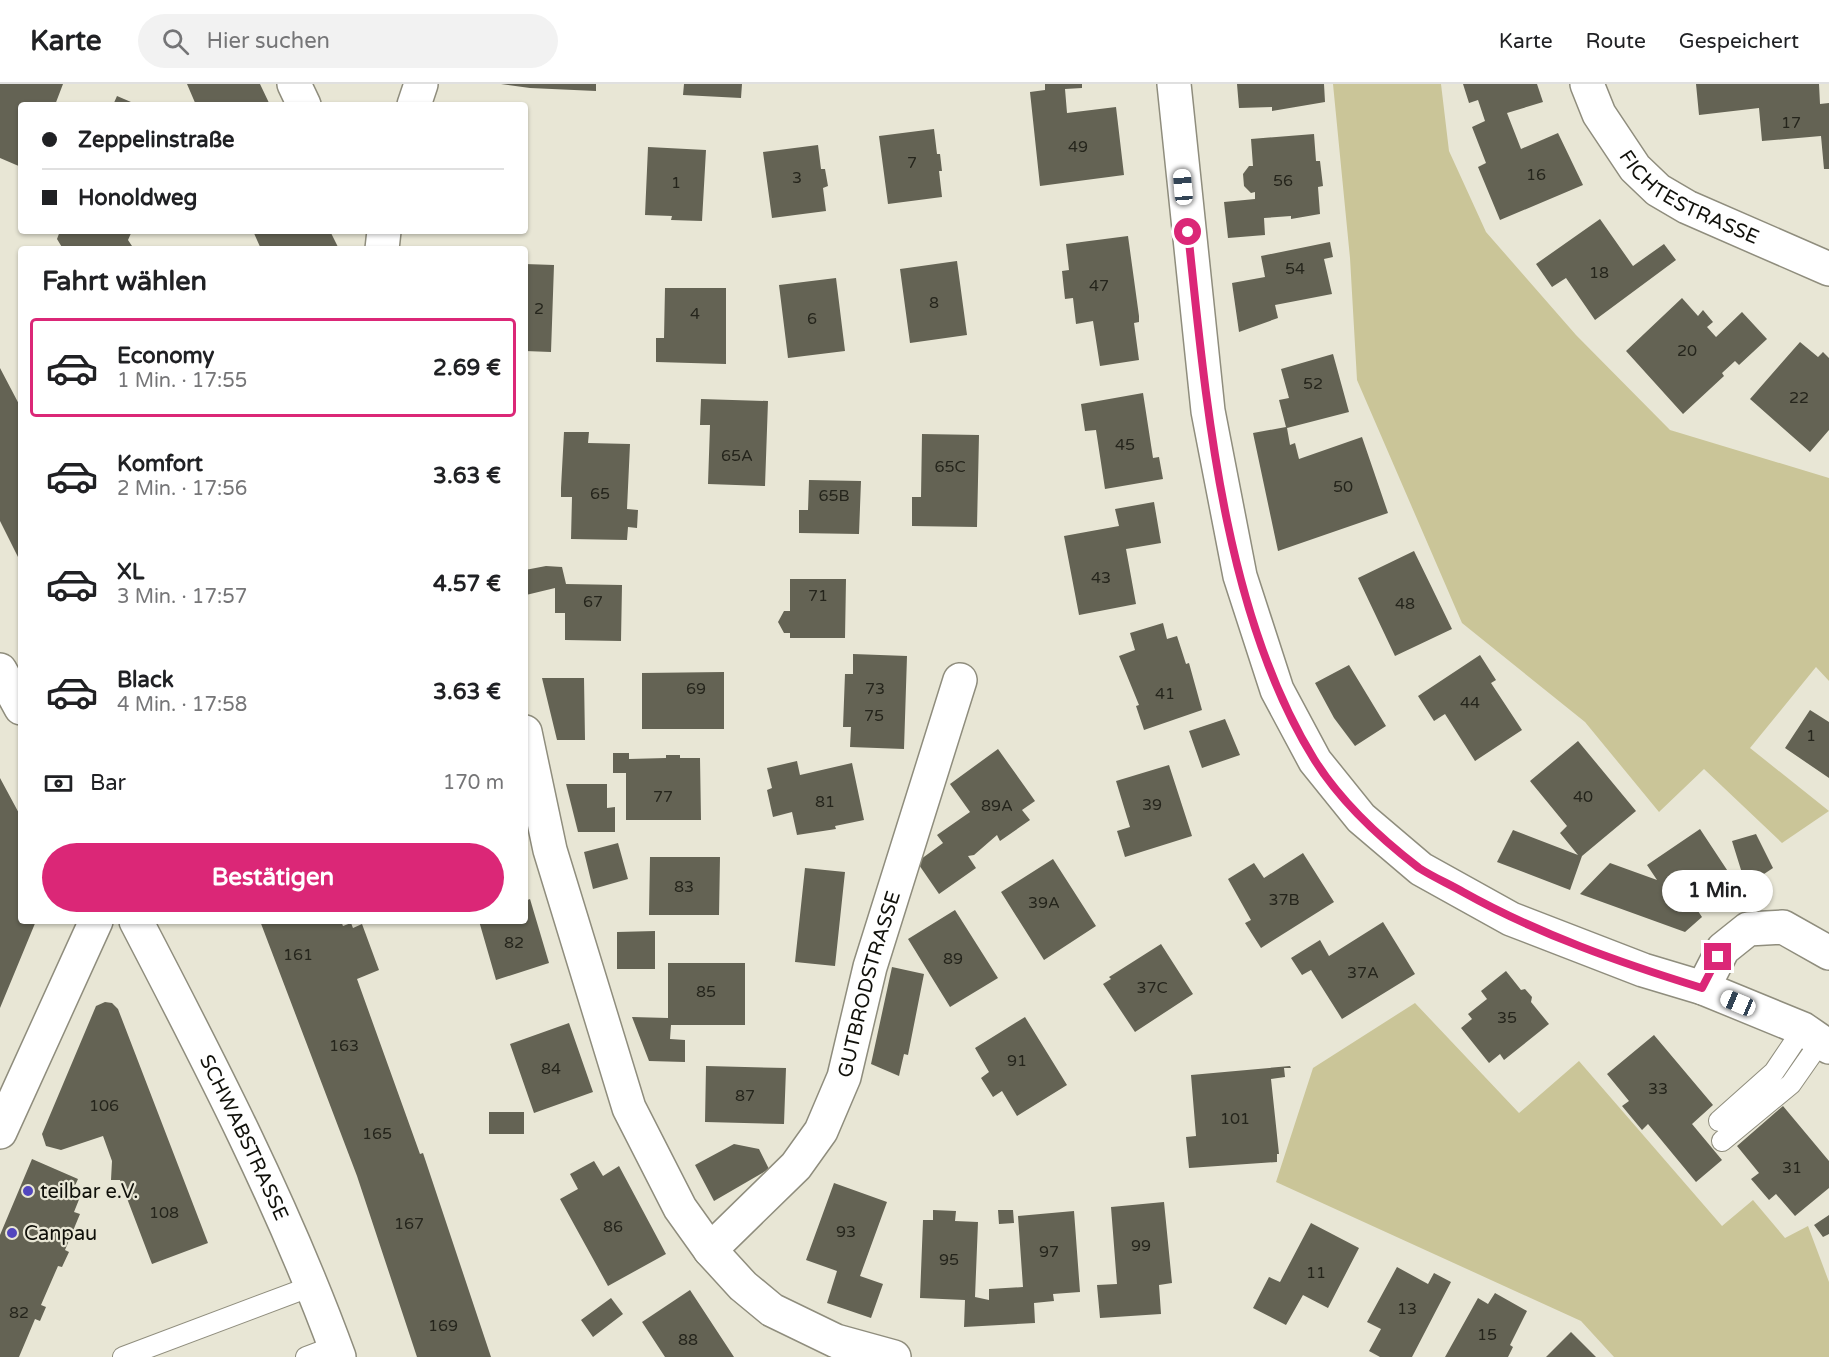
<!DOCTYPE html>
<html lang="de">
<head>
<meta charset="utf-8">
<style>
	:root { --surface:#fff; --page:#f2f2f2; --text:#202124; --muted:#757577; --line:#e0e0e0; --accent:#db2777 }
	body { margin:0; font-family:"Varela Round",sans-serif; background:var(--page); color:var(--text); height:100vh; display:flex; flex-direction:column; font-size:22px; white-space:nowrap }
	* { box-sizing:border-box; margin:0 }
	p { font-size:20px; color:var(--muted) }
	.icon { flex:none; width:33px; height:33px; fill:none; stroke:currentColor; stroke-width:2; stroke-linecap:round; stroke-linejoin:round }
	.map { position:relative; flex:1; overflow:hidden }
	.panel { position:absolute; left:18px; top:162px; width:510px; height:678px; display:flex; flex-direction:column; background:var(--surface); border-radius:6px; box-shadow:0 2px 4px #0004 }
	.panel>* { flex:none }
	.hud { position:absolute; left:18px; top:18px; width:510px; height:132px; border-radius:6px; box-shadow:0 2px 4px #0004; display:grid; align-content:center; height:132px; padding:0 24px; background:var(--surface) }
	.end { position:absolute; width:27px; height:27px; margin:-14px; border:8px solid #db2777; background:#fff; box-shadow:0 0 0 3px #fff }
	.from { border-radius:50% }
	.bubble { position:absolute; height:42px; border-radius:21px; background:var(--surface); box-shadow:0 2px 4px #0004; font-size:20px; font-weight:700; line-height:42px; text-align:center }
	.car { position:absolute; width:18px; height:36px; margin:-18px -9px; border-radius:8px; box-shadow:0 0 4px 2px #0007; background:linear-gradient(#fff 24%,#345 0 40%,#fff 0 76%,#345 0 86%,#fff 0) }
	.hud b { display:flex; align-items:center; gap:21px; height:57px; font-size:22px }
	.hud b+b { border-top:2px solid var(--line) }
	.hud i { width:15px; height:15px; background:var(--text) }
	ul { padding:0; list-style:none }
	li { display:flex; align-items:center; gap:18px; height:99px; margin:0 12px 9px; padding:0 12px; border:3px solid transparent; border-radius:6px }
	li div { flex:1 }
	li b { display:block; font-size:22px }
	li em { font-style:normal; font-weight:700 }
	li.active { border-color:var(--accent) }
	li>.icon { width:54px; height:54px; stroke-width:1.5 }
	h2 { padding:0 24px; font-size:27px; line-height:72px }
	.pay { display:flex; align-items:center; gap:15px; height:66px; padding:0 24px; font-size:22px }
	.pay p { margin-inline-start:auto }
	.primary-button { display:flex; gap:12px; margin-top:auto; padding:12px 24px }
	.primary-button a { flex:1; height:69px; border-radius:36px; background:var(--accent); color:#fff; font-size:24px; font-weight:700; line-height:69px; text-align:center }
	header { display:flex; align-items:center; gap:36px; box-sizing:border-box; height:84px; padding:0 30px; background:var(--surface); border-bottom:2px solid var(--line) }
	header strong { font-size:28px }
	nav { display:flex; gap:33px; margin-inline-start:auto; font-size:21px }
	.search { width:420px; height:54px; background:var(--page); display:flex; align-items:center; gap:15px; box-sizing:border-box; padding:0 21px; border-radius:33px; color:var(--muted); font-size:22px }
	.map>svg:first-child { display:block }
	.green { fill:#cac598 }
	.building { fill:#646354 }
	.lines { fill:none; stroke-linecap:round; stroke-linejoin:round }
	.lane-casing { stroke:#8f8d7d; stroke-width:22 }
	.street-casing { stroke:#8f8d7d; stroke-width:36 }
	.secondary-casing { stroke:#8f8d7d; stroke-width:36 }
	.lane { stroke:#fff; stroke-width:20 }
	.street { stroke:#fff; stroke-width:33 }
	.secondary { stroke:#fff; stroke-width:33 }
	.route { stroke:#db2777; stroke-width:8 }
	.poi-dot { fill:#5246be; stroke:#e8e6d5; stroke-width:2 }
	.labels { text-anchor:middle; stroke-width:4.5; stroke-linejoin:round; paint-order:stroke }
	.number-label { font-size:16px; fill:#25251c }
	.street-label { font-size:20px; fill:#10100a; stroke:#e8e6d5 }
	.poi-label { font-size:20px; fill:#10100a; stroke:#e8e6d5; text-anchor:start }
</style>
</head>
<body>
<header>
<strong>Karte</strong>
<div class="search"><svg class="icon" aria-label="search" viewBox="0 0 24 24"><circle cx="10" cy="10" r="6"/><path d="M15 15l6 6"/></svg>Hier suchen</div>
<nav><a>Karte</a><a>Route</a><a>Gespeichert</a></nav>
</header>
<div class="map">
<svg width="1829" height="1273" viewBox="0 0 1829 1273">
	<rect width="100%" height="100%" fill="#e8e6d5"/>
	<path class="green" d="M 1333,0 L 1441,0 L 1449,67 L 1486,148 L 1576,251 L 1670,346 L 1829,394 L 1829,597 L 1816,583 L 1750,664 L 1829,727 L 1782,759 L 1704,685 L 1659,728 L 1585,638 L 1462,539 L 1357,296 L 1350,174 Z
		M 1415,919 L 1519,1029 L 1579,977 L 1722,1142 L 1753,1116 L 1785,1154 L 1808,1142 L 1829,1198 L 1829,1273 L 1614,1273 L 1581,1237 L 1276,1098 L 1313,984 Z"/>
	<path class="building" d="M 0,0 L 63,0 L 55,21 L 21,21 L 21,83 L 0,74 Z
		M 187,0 L 260,0 L 270,21 L 196,21 Z
		M 501,0 L 596,0 L 596,7 L 530,4 Z
		M 684,0 L 742,0 L 741,14 L 683,11 Z
		M 1045,0 L 1082,0 L 1082,4 L 1065,5 L 1067,29 L 1116,23 L 1124,91 L 1040,102 L 1030,8 L 1045,6 Z
		M 1237,0 L 1324,0 L 1325,18 L 1272,27 L 1272,23 L 1239,24 Z
		M 1463,0 L 1537,0 L 1543,18 L 1507,29 L 1521,65 L 1558,49 L 1583,101 L 1500,136 L 1478,83 L 1486,79 L 1472,43 L 1485,37 L 1478,16 L 1469,19 Z
		M 1696,0 L 1819,0 L 1820,20 L 1829,19 L 1829,85 L 1824,85 L 1821,52 L 1762,57 L 1759,24 L 1699,31 Z
		M 117,12 L 138,21 L 113,21 Z
		M 934,45 L 937,70 L 940,70 L 942,87 L 939,87 L 942,113 L 888,120 L 879,52 Z
		M 1314,50 L 1316,77 L 1320,77 L 1323,102 L 1318,103 L 1320,130 L 1291,135 L 1291,132 L 1264,134 L 1265,151 L 1228,154 L 1224,118 L 1255,115 L 1255,108 L 1251,109 L 1244,102 L 1243,90 L 1249,82 L 1253,82 L 1251,55 Z
		M 818,61 L 821,85 L 825,85 L 828,102 L 823,104 L 826,127 L 772,134 L 763,68 Z
		M 648,63 L 706,66 L 702,137 L 671,136 L 672,132 L 645,131 Z
		M 1600,135 L 1633,182 L 1664,160 L 1676,176 L 1595,236 L 1566,194 L 1552,203 L 1536,180 Z
		M 60,147 L 132,147 L 128,156 L 134,165 L 63,165 L 57,155 Z
		M 253,147 L 330,147 L 339,165 L 261,165 Z
		M 1128,152 L 1139,232 L 1139,238 L 1134,239 L 1139,276 L 1100,282 L 1093,237 L 1076,240 L 1073,214 L 1065,215 L 1062,187 L 1069,186 L 1066,160 Z
		M 1330,158 L 1333,173 L 1324,175 L 1332,210 L 1275,221 L 1278,234 L 1239,248 L 1232,199 L 1265,193 L 1261,172 Z
		M 957,177 L 967,251 L 910,259 L 900,185 Z
		M 525,180 L 554,181 L 551,268 L 525,267 Z
		M 836,194 L 845,267 L 788,274 L 779,201 Z
		M 665,204 L 726,204 L 726,280 L 656,278 L 656,254 L 664,254 Z
		M 1682,214 L 1698,232 L 1703,226 L 1713,238 L 1707,243 L 1716,253 L 1742,228 L 1767,255 L 1739,281 L 1735,277 L 1722,289 L 1724,292 L 1683,330 L 1626,267 Z
		M 1800,258 L 1818,273 L 1823,268 L 1829,274 L 1829,346 L 1810,368 L 1750,315 Z
		M 1333,270 L 1349,328 L 1287,344 L 1290,361 L 1295,359 L 1299,375 L 1362,353 L 1388,429 L 1278,467 L 1253,349 L 1286,343 L 1279,316 L 1289,314 L 1281,285 Z
		M 0,284 L 21,324 L 21,479 L 0,437 Z
		M 1143,309 L 1153,374 L 1159,373 L 1163,395 L 1105,405 L 1096,346 L 1085,347 L 1081,320 Z
		M 701,315 L 768,317 L 765,402 L 708,400 L 710,341 L 700,341 Z
		M 564,348 L 589,348 L 588,359 L 630,360 L 627,425 L 638,426 L 637,444 L 628,443 L 627,456 L 571,455 L 572,413 L 561,413 L 561,404 Z
		M 922,350 L 979,351 L 977,443 L 912,442 L 912,413 L 921,413 Z
		M 809,396 L 861,397 L 859,450 L 799,449 L 799,426 L 808,426 Z
		M 1154,418 L 1161,459 L 1126,465 L 1136,520 L 1079,531 L 1064,452 L 1119,442 L 1115,425 Z
		M 1414,467 L 1452,545 L 1395,572 L 1358,494 Z
		M 546,482 L 562,483 L 566,500 L 622,501 L 621,557 L 565,556 L 565,529 L 555,529 L 555,504 L 526,511 L 525,486 Z
		M 790,495 L 846,495 L 845,554 L 790,554 L 790,549 L 784,549 L 778,538 L 784,527 L 790,527 Z
		M 1163,539 L 1167,555 L 1177,552 L 1186,580 L 1189,579 L 1202,626 L 1144,646 L 1136,622 L 1139,621 L 1119,572 L 1135,566 L 1130,549 Z
		M 853,570 L 907,572 L 904,665 L 850,663 L 851,643 L 843,643 L 845,590 L 853,590 Z
		M 1480,571 L 1496,596 L 1491,599 L 1522,646 L 1475,677 L 1445,630 L 1434,637 L 1418,612 Z
		M 1349,581 L 1386,642 L 1355,662 L 1334,634 L 1315,599 Z
		M 724,588 L 724,645 L 642,645 L 642,589 Z
		M 542,594 L 584,594 L 585,656 L 557,656 Z
		M 1810,626 L 1829,638 L 1829,694 L 1785,664 Z
		M 1225,635 L 1240,671 L 1202,684 L 1189,647 Z
		M 1578,657 L 1636,727 L 1582,772 L 1570,806 L 1497,778 L 1513,746 L 1578,771 L 1560,749 L 1567,742 L 1530,697 Z
		M 998,665 L 1035,717 L 1022,726 L 1030,736 L 1000,757 L 997,751 L 974,771 L 968,772 L 976,784 L 939,810 L 917,778 L 943,759 L 937,751 L 970,728 L 950,700 Z
		M 613,669 L 629,669 L 629,675 L 666,674 L 666,671 L 680,671 L 680,674 L 700,674 L 701,736 L 626,736 L 626,689 L 613,689 Z
		M 797,677 L 800,691 L 852,679 L 864,736 L 835,742 L 836,745 L 797,751 L 792,728 L 773,733 L 767,706 L 772,704 L 767,684 Z
		M 1169,681 L 1192,752 L 1125,773 L 1117,747 L 1130,743 L 1116,697 Z
		M 0,694 L 21,733 L 21,837 L 36,837 L 0,924 Z
		M 566,700 L 607,700 L 607,724 L 615,723 L 615,748 L 578,748 Z
		M 1700,745 L 1731,792 L 1681,826 L 1696,824 L 1702,833 L 1685,848 L 1580,810 L 1610,779 L 1657,796 L 1647,781 Z
		M 1756,750 L 1773,784 L 1746,802 L 1732,757 Z
		M 618,759 L 628,795 L 593,805 L 584,768 Z
		M 1303,769 L 1334,818 L 1261,864 L 1245,839 L 1251,836 L 1228,795 L 1254,779 L 1264,794 Z
		M 650,773 L 720,773 L 719,831 L 649,831 Z
		M 1053,775 L 1096,842 L 1044,876 L 1001,808 Z
		M 805,784 L 845,788 L 835,882 L 795,878 Z
		M 530,815 L 549,879 L 496,896 L 479,837 L 525,837 L 525,817 Z
		M 955,826 L 998,894 L 950,923 L 908,855 Z
		M 260,837 L 341,837 L 343,842 L 351,839 L 353,844 L 362,840 L 379,886 L 357,895 L 420,1070 L 423,1069 L 491,1273 L 417,1273 L 357,1092 Z
		M 1383,838 L 1415,890 L 1342,935 L 1311,886 L 1302,891 L 1291,874 L 1320,856 L 1329,872 Z
		M 655,847 L 655,885 L 617,885 L 617,848 Z
		M 1161,860 L 1193,910 L 1135,948 L 1103,900 L 1111,895 L 1109,893 Z
		M 668,879 L 745,879 L 745,941 L 671,941 L 670,955 L 685,956 L 685,978 L 649,977 L 632,933 L 668,934 Z
		M 892,883 L 924,890 L 908,971 L 904,970 L 899,992 L 871,980 Z
		M 1506,887 L 1521,906 L 1525,905 L 1532,913 L 1531,918 L 1549,940 L 1504,976 L 1500,970 L 1489,979 L 1461,944 L 1472,935 L 1468,930 L 1487,915 L 1481,907 Z
		M 105,918 L 112,919 L 118,925 L 208,1159 L 152,1180 L 120,1096 L 111,1096 L 112,1077 L 103,1052 L 61,1066 L 46,1062 L 42,1050 L 96,922 Z
		M 1025,933 L 1067,1001 L 1017,1032 L 1002,1007 L 993,1013 L 981,994 L 989,988 L 975,964 Z
		M 569,939 L 593,1008 L 534,1029 L 510,960 Z
		M 1654,951 L 1713,1021 L 1692,1040 L 1722,1076 L 1696,1098 L 1648,1040 L 1642,1046 L 1622,1022 L 1629,1017 L 1607,990 Z
		M 706,982 L 786,984 L 784,1040 L 705,1038 Z
		M 1290,982 L 1291,984 L 1284,984 L 1285,993 L 1271,995 L 1279,1070 L 1277,1070 L 1277,1078 L 1189,1084 L 1186,1053 L 1196,1052 L 1191,991 Z
		M 1783,1022 L 1829,1077 L 1829,1104 L 1795,1132 L 1776,1110 L 1769,1116 L 1751,1095 L 1759,1089 L 1737,1062 Z
		M 489,1028 L 524,1028 L 524,1050 L 489,1050 Z
		M 734,1060 L 759,1065 L 769,1085 L 714,1117 L 695,1081 Z
		M 32,1075 L 78,1095 L 71,1110 L 80,1113 L 74,1128 L 80,1130 L 65,1166 L 69,1168 L 62,1183 L 58,1182 L 41,1221 L 46,1223 L 40,1237 L 35,1235 L 19,1273 L 0,1273 L 0,1151 Z
		M 594,1077 L 603,1092 L 619,1082 L 666,1170 L 608,1202 L 560,1115 L 578,1105 L 570,1090 Z
		M 834,1099 L 887,1118 L 860,1192 L 883,1200 L 871,1234 L 827,1219 L 837,1187 L 806,1176 Z
		M 1164,1118 L 1172,1199 L 1159,1201 L 1161,1230 L 1100,1234 L 1097,1201 L 1117,1200 L 1111,1123 Z
		M 933,1126 L 956,1127 L 955,1137 L 978,1138 L 975,1213 L 989,1216 L 989,1205 L 1023,1203 L 1018,1132 L 1074,1127 L 1080,1208 L 1053,1210 L 1054,1217 L 1034,1219 L 1035,1239 L 964,1243 L 965,1216 L 920,1214 L 923,1136 L 933,1136 Z
		M 998,1126 L 1013,1126 L 1014,1139 L 999,1140 Z
		M 1829,1131 L 1829,1150 L 1823,1153 L 1814,1141 Z
		M 1311,1139 L 1359,1164 L 1328,1224 L 1303,1211 L 1286,1241 L 1253,1224 L 1269,1193 L 1280,1198 Z
		M 1397,1183 L 1428,1200 L 1434,1189 L 1451,1198 L 1412,1273 L 1380,1273 L 1369,1267 L 1381,1245 L 1367,1238 Z
		M 690,1206 L 734,1273 L 665,1273 L 642,1238 Z
		M 1495,1209 L 1527,1227 L 1510,1261 L 1513,1263 L 1508,1273 L 1445,1273 L 1478,1214 L 1488,1220 Z
		M 611,1214 L 623,1230 L 593,1253 L 581,1236 Z
		M 1571,1248 L 1596,1273 L 1546,1273 Z"/>
	<g class="lines">
		<g class="lane-casing">
			<path id="lane" d="M 1719,1037 L 1774,988 L 1803,945
				M 1722,1057 L 1791,1000 L 1821,957
				M 123,1273 L 312,1202
				M 306,1273 L 335,1262"/>
		</g>
		<g class="street-casing">
			<g id="street">
				<path d="M 294,0 L 304,21"/>
				<path id="s1" d="M 1587,0 L 1599,30 L 1635,84 L 1658,106 L 1687,123 L 1829,185"/>
				<path d="M 414,21 L 421,0"/>
				<path d="M 382,165 L 384,147"/>
				<path d="M 525,648 L 550,766 L 629,1024 L 680,1124 L 710,1166 L 743,1202 L 772,1226 L 836,1257 L 894,1273"/>
				<path d="M 1703,904 L 1723,865 L 1748,845 L 1783,843 L 1829,869"/>
				<path d="M 0,1048 L 96,837"/>
				<path id="s2" d="M 710,1166 L 796,1082 L 821,1047 L 844,993 L 870,883 L 960,596"/>
			</g>
		</g>
		<g class="secondary-casing">
			<g id="secondary">
				<path d="M 1174,0 L 1208,327 L 1240,492 L 1277,606 L 1315,677 L 1361,734 L 1421,785 L 1511,835 L 1643,886 L 1703,904 L 1803,945 L 1829,963"/>
				<path d="M 0,586 L 21,624"/>
				<path id="s3" d="M 136,837 C 210,979 284,1122 339,1273"/>
			</g>
		</g>
		<use href="#lane" class="lane"/>
		<use href="#street" class="street"/>
		<use href="#secondary" class="secondary"/>
	</g>
	<g class="lines">
		<path class="route" d="M 1188,148 C 1206,317 1223,528 1314,675 C 1340,717 1380,754 1419,784 C 1433,793 1449,800 1463,808 C 1538,850 1621,879 1702,904 L 1718,873"/>
	</g>
	<g class="poi-dot">
		<circle cx="28" cy="1107" r="6"/>
		<circle cx="12" cy="1149" r="6"/>
	</g>
	<g class="labels">
		<g class="number-label">
			<text x="1791" y="44">17</text>
			<text x="1078" y="68">49</text>
			<text x="912" y="84">7</text>
			<text x="1536" y="96">16</text>
			<text x="797" y="99">3</text>
			<text x="1283" y="102">56</text>
			<text x="676" y="104">1</text>
			<text x="1295" y="190">54</text>
			<text x="1599" y="194">18</text>
			<text x="1099" y="207">47</text>
			<text x="934" y="224">8</text>
			<text x="539" y="230">2</text>
			<text x="695" y="235">4</text>
			<text x="812" y="240">6</text>
			<text x="1687" y="272">20</text>
			<text x="1313" y="305">52</text>
			<text x="1799" y="319">22</text>
			<text x="1125" y="366">45</text>
			<text x="737" y="377">65A</text>
			<text x="950" y="388">65C</text>
			<text x="1343" y="408">50</text>
			<text x="600" y="415">65</text>
			<text x="834" y="417">65B</text>
			<text x="1101" y="499">43</text>
			<text x="818" y="517">71</text>
			<text x="593" y="523">67</text>
			<text x="1405" y="525">48</text>
			<text x="696" y="610">69</text>
			<text x="875" y="610">73</text>
			<text x="1165" y="615">41</text>
			<text x="1470" y="624">44</text>
			<text x="874" y="637">75</text>
			<text x="1811" y="657">1</text>
			<text x="663" y="718">77</text>
			<text x="1583" y="718">40</text>
			<text x="825" y="723">81</text>
			<text x="1152" y="726">39</text>
			<text x="997" y="727">89A</text>
			<text x="684" y="808">83</text>
			<text x="1284" y="821">37B</text>
			<text x="1044" y="824">39A</text>
			<text x="514" y="864">82</text>
			<text x="298" y="876">161</text>
			<text x="953" y="880">89</text>
			<text x="1363" y="894">37A</text>
			<text x="1152" y="909">37C</text>
			<text x="706" y="913">85</text>
			<text x="1507" y="939">35</text>
			<text x="344" y="967">163</text>
			<text x="1017" y="982">91</text>
			<text x="551" y="990">84</text>
			<text x="1658" y="1010">33</text>
			<text x="745" y="1017">87</text>
			<text x="104" y="1027">106</text>
			<text x="1235" y="1040">101</text>
			<text x="377" y="1055">165</text>
			<text x="1792" y="1089">31</text>
			<text x="164" y="1134">108</text>
			<text x="409" y="1145">167</text>
			<text x="613" y="1148">86</text>
			<text x="846" y="1153">93</text>
			<text x="1141" y="1167">99</text>
			<text x="1049" y="1173">97</text>
			<text x="949" y="1181">95</text>
			<text x="1316" y="1194">11</text>
			<text x="1407" y="1230">13</text>
			<text x="19" y="1234">82</text>
			<text x="443" y="1247">169</text>
			<text x="1487" y="1256">15</text>
			<text x="688" y="1261">88</text>
		</g>
		<g class="street-label">
			<text dy="7" stroke="none"><textPath href="#s1" startOffset="159">FICHTESTRASSE</textPath></text>
			<text dy="7" stroke="none"><textPath href="#s2" startOffset="318">GUTBRODSTRASSE</textPath></text>
			<text dy="7" stroke="none"><textPath href="#s3" startOffset="242">SCHWABSTRASSE</textPath></text>
		</g>
		<g class="poi-label">
			<text x="40" y="1114">teilbar e.V.</text>
			<text x="24" y="1156">Canpau</text>
		</g>
	</g>
</svg>
<i class="end from" style="left:1188px;top:148px"></i>
<i class="end" style="left:1718px;top:873px"></i>
<div class="bubble" style="left:1662px;top:786px;width:111px">1 Min.</div>
<i class="car" style="left:1183px;top:103px;rotate:355deg"></i>
<i class="car" style="left:1738px;top:919px;rotate:293deg"></i>
<div class="hud">
<b><i class="from"></i>Zeppelinstraße</b>
<b><i></i>Honoldweg</b>
</div>
<section class="panel">
<h2>Fahrt wählen</h2>
<ul>
<li class="active"><svg class="icon" aria-label="car" viewBox="0 0 24 24"><path d="M5 17H2v-5l4-1 3-4h7l3 4 3 1v5h-3M9 17h6M6 11h13"/><circle cx="7" cy="17" r="2"/><circle cx="17" cy="17" r="2"/></svg><div><b>Economy</b><p>1 Min. · 17:55</p></div><em>2.69 €</em></li>
<li><svg class="icon" aria-label="car" viewBox="0 0 24 24"><path d="M5 17H2v-5l4-1 3-4h7l3 4 3 1v5h-3M9 17h6M6 11h13"/><circle cx="7" cy="17" r="2"/><circle cx="17" cy="17" r="2"/></svg><div><b>Komfort</b><p>2 Min. · 17:56</p></div><em>3.63 €</em></li>
<li><svg class="icon" aria-label="car" viewBox="0 0 24 24"><path d="M5 17H2v-5l4-1 3-4h7l3 4 3 1v5h-3M9 17h6M6 11h13"/><circle cx="7" cy="17" r="2"/><circle cx="17" cy="17" r="2"/></svg><div><b>XL</b><p>3 Min. · 17:57</p></div><em>4.57 €</em></li>
<li><svg class="icon" aria-label="car" viewBox="0 0 24 24"><path d="M5 17H2v-5l4-1 3-4h7l3 4 3 1v5h-3M9 17h6M6 11h13"/><circle cx="7" cy="17" r="2"/><circle cx="17" cy="17" r="2"/></svg><div><b>Black</b><p>4 Min. · 17:58</p></div><em>3.63 €</em></li>
</ul>
<div class="pay"><svg class="icon" aria-label="cash" viewBox="0 0 24 24"><path d="M3 7h18v10H3z"/><circle cx="12" cy="12" r="2"/></svg>Bar<p>170 m</p></div>
<div class="primary-button"><a>Bestätigen</a></div>
</section>
</div>
</body>
</html>
